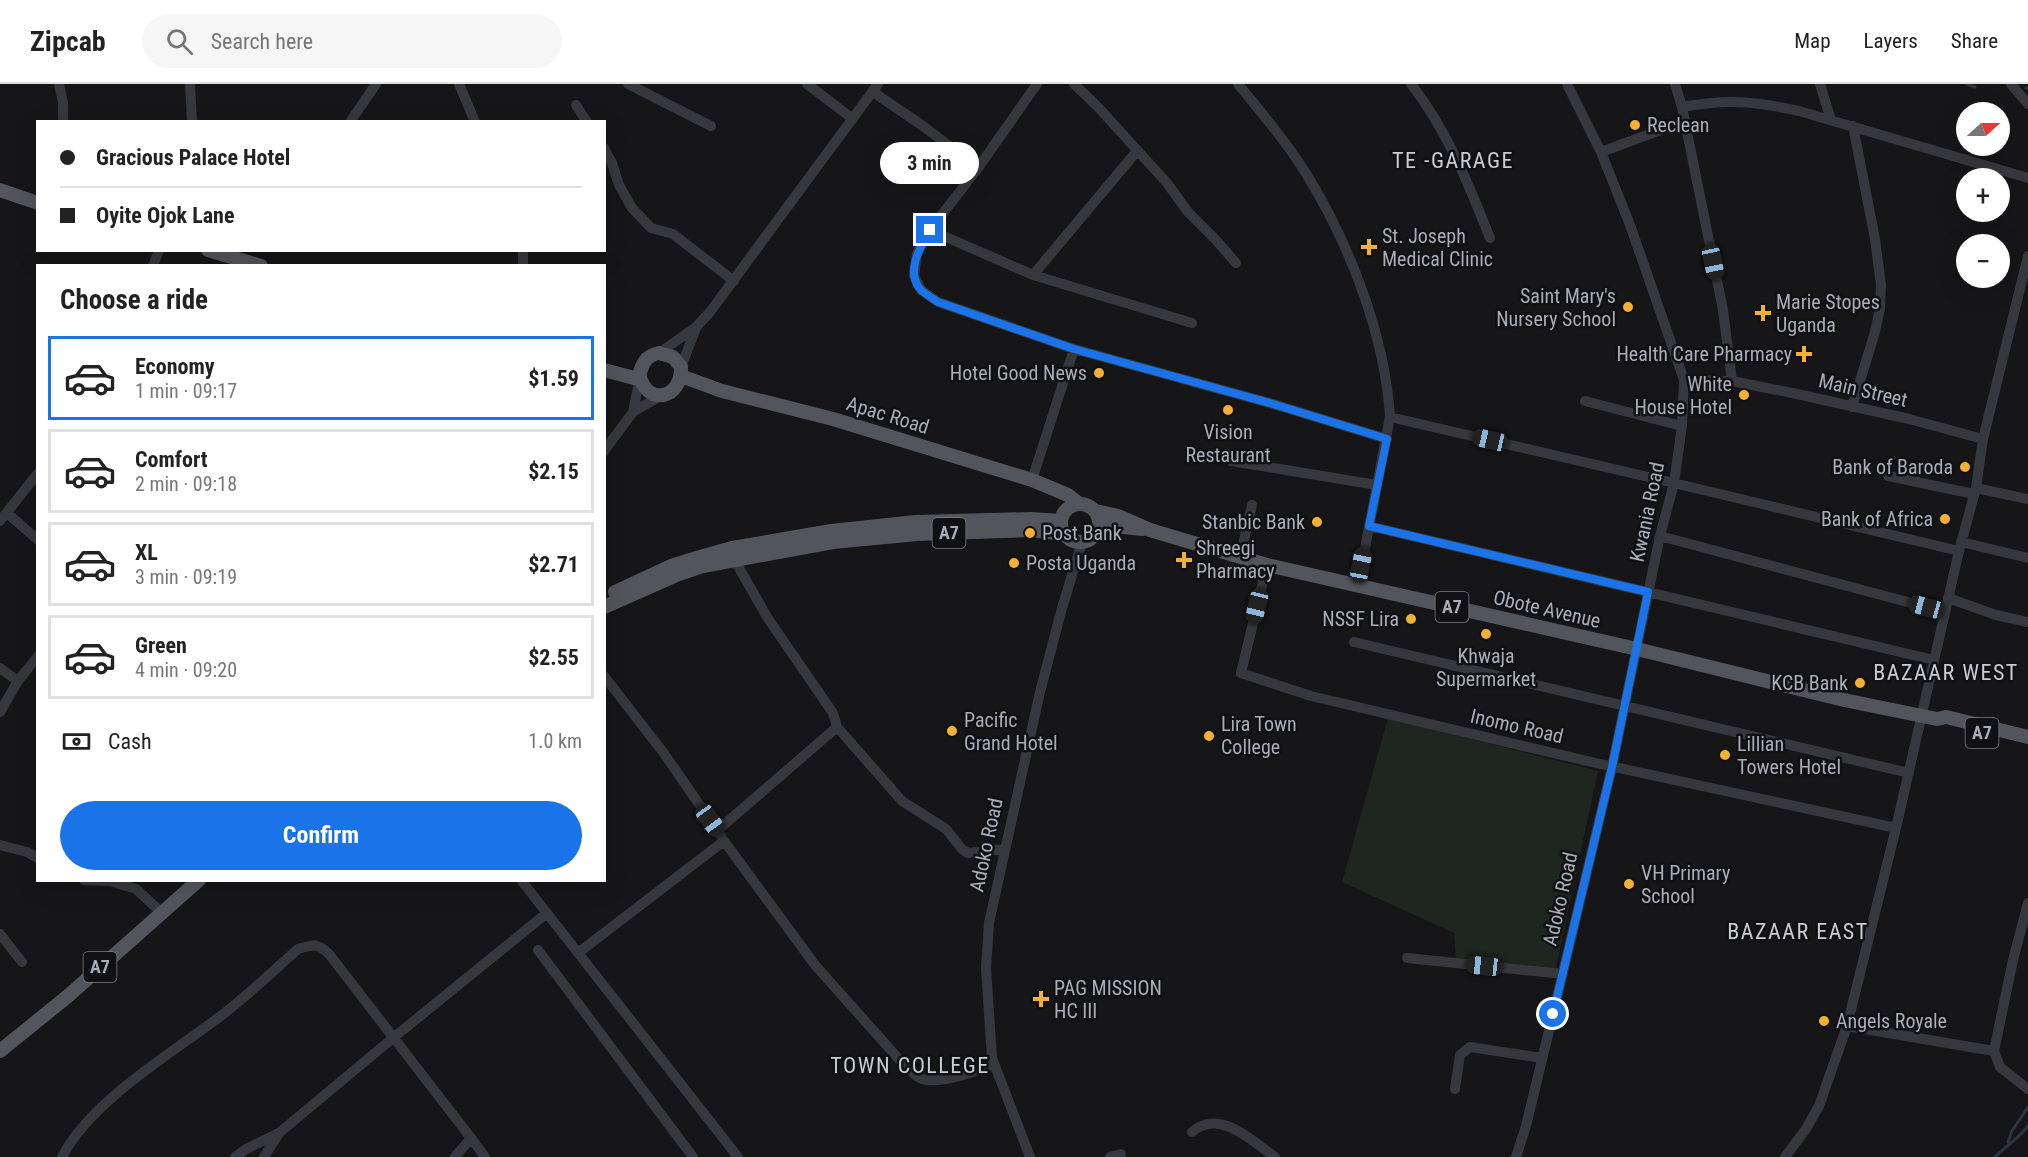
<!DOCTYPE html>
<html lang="en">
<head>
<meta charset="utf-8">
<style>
	:root { --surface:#fff; --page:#f6f6f6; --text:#222; --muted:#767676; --line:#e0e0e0; --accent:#1a73e8 }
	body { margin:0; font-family:"Roboto Condensed",sans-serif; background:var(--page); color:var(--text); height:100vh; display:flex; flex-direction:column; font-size:22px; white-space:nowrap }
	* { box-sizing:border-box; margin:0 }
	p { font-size:20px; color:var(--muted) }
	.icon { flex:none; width:33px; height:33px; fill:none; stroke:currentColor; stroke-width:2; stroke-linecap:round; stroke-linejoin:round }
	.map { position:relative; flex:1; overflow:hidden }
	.panel { position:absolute; left:36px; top:180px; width:570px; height:618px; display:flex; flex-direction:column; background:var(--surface); border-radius:0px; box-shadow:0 6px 24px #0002 }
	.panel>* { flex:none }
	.top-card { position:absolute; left:36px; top:36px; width:570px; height:132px; border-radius:0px; box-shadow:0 6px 24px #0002; display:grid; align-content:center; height:132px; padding:0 24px; background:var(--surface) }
	.needle { width:39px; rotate:69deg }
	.controls { position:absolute; left:1956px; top:18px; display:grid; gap:12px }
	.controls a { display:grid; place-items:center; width:54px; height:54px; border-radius:50%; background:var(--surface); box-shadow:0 6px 24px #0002; font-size:30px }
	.end { position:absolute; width:27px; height:27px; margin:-14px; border:8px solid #1a73e8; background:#fff; box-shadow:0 0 0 3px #fff }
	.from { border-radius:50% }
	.bubble { position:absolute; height:42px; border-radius:21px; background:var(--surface); box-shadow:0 6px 24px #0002; font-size:20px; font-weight:700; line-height:42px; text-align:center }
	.car { position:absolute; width:18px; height:36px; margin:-18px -9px; border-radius:8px; box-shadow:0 0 4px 2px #0007; background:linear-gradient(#222 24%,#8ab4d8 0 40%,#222 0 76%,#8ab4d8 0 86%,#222 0) }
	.top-card b { display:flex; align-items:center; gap:21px; height:57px; font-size:22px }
	.top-card b+b { border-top:2px solid var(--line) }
	.top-card i { width:15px; height:15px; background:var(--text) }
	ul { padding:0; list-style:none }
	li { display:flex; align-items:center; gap:18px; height:84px; margin:0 12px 9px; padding:0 12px; border:3px solid var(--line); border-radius:0px }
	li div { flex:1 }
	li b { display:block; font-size:22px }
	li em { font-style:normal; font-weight:700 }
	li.on { border-color:var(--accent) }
	li>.icon { width:54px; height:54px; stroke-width:1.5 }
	h2 { padding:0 24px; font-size:27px; line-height:72px }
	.pay { display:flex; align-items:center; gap:15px; height:66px; padding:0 24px; font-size:22px }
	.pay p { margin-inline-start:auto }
	.button { display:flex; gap:12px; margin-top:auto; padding:12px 24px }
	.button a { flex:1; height:69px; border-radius:36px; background:var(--accent); color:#fff; font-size:24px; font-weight:700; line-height:69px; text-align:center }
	header { display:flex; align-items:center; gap:36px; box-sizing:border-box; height:84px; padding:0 30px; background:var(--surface); border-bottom:2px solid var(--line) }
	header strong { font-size:28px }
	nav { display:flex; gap:33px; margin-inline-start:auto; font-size:21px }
	.search { width:420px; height:54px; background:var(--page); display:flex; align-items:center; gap:15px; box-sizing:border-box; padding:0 21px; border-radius:33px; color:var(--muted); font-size:22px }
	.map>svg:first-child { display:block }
	.green { fill:#1e261f }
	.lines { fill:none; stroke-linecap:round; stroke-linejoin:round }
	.stream { stroke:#2c353c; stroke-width:3 }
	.minor { stroke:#37383d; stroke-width:10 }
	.major { stroke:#53555c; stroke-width:14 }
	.route { stroke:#1a73e8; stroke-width:8 }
	.poi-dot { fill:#f2b134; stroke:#111113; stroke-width:2 }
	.labels { text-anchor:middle; stroke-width:5; stroke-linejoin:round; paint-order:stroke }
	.shield { fill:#111113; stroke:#7b7e86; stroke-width:1.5 }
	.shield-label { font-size:18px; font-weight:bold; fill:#a8adb8 }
	.poi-label { font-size:20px; fill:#a8adb8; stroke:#111113; text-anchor:start }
	.street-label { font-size:20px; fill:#a8adb8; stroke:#111113 }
	.quarter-label { font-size:22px; letter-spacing:1.5px; fill:#c9ccd4; stroke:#111113 }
</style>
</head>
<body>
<header>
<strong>Zipcab</strong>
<div class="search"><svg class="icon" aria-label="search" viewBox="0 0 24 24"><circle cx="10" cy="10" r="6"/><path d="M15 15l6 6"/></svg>Search here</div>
<nav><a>Map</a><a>Layers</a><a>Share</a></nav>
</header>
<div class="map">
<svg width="2028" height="1073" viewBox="0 0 2028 1073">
	<rect width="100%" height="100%" fill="#161618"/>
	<path class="green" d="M 1388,634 L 1598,687 L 1555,888 L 1456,877 L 1454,849 L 1342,798 Z"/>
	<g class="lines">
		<path class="stream" d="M 1967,0 L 1975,3
			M 2026,4 L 2028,4
			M 2008,1058 L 2012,1047 L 2028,1023
			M 1995,1073 C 2006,1062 2019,1054 2028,1042"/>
		<path class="minor" d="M 59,0 L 63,19 L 63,38
			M 190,0 L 192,38
			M 459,0 L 475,38
			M 628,0 L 711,42
			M 807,0 L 853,35
			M 1037,0 L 978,84 L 930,146 L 917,170 L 914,191 L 921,206 L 938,218 L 1074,265 L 1273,320 L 1387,355
			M 1074,0 L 1098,23 L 1167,99 L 1188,128 L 1216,156 L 1236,179
			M 1238,0 C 1262,29 1287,59 1307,91 C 1350,161 1385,252 1390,333 L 1358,501
			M 1411,0 C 1447,46 1469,101 1490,154
			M 1675,0 L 1682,23 L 1723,226 L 1732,297
			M 1820,0 L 1831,36
			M 2011,0 L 2028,20
			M 873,8 L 923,42 L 978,84
			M 576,21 L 587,38
			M 1682,23 C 1728,15 1753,17 1799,27 L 2028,94
			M 350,38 L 376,0
			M 604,64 L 612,79 L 619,101 L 632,124 L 651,144 L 673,150 L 734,197
			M 1601,68 L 1685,37
			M 930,146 L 1033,191 L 1192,239
			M 153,182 L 159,166
			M 523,182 L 523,166
			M 1033,191 L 1137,67
			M 659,269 L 696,243 L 710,228 L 878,0
			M 681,283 L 696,244
			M 1684,296 L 1732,297 L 1797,310 L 1909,335 L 1983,355 L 1976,404
			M 1585,317 L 1682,342
			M 1852,323 L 1875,248 L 1880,224 L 1881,201 L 1875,155 L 1853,42
			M 633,328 L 662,311
			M 1390,333 L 1674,399 L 1959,467
			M 1983,355 L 2028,172
			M 604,367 L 633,328 L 640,293
			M 1231,377 L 1377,401
			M 1888,392 L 1974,410
			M 1032,396 L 1074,265
			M 7,429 L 38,456
			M 0,437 L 38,389
			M 1369,442 L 1934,576
			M 1660,452 L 1945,528
			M 1961,458 L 2028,474
			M 1240,474 L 1252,421
			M 1267,481 L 1241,589 L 1311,612 L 1596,679 L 1896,744
			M 1948,514 L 1996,531 L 2028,538
			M 1354,558 L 1909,689
			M 0,584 L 18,597
			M 604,592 L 663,668 L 721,752
			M 0,628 L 18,597 L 38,572
			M 837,643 L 902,717 L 946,745 L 962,765 L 968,769 L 1005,765
			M 718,746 L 837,643 L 833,629 L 767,533 L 734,475
			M 0,761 L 27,768 L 38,774
			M 84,796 L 110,797 L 136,805 L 162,829
			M 521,796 L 738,1073
			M 2028,819 L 2013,876 L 1994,967 L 2000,983 L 2028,1005
			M 0,850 L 22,878
			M 538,866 L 693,1073
			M 578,869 L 724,757 L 815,881 L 905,982 C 910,985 915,992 920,994 C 940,1002 975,987 994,980
			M 1407,874 L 1563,890
			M 1847,942 L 1994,967
			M 1455,1005 L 1460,971 L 1470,963 L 1542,974
			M 1192,1048 C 1220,1024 1252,1057 1275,1073
			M 471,1054 L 485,1073
			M 62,1073 C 90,1018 169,971 218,934 C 246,913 272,888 298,865 C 314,860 317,859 329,870 L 471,1054 L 455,1073
			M 235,1073 L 246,1065 L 279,1049
			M 264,1073 L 279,1049 L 393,954 L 547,829
			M 1030,1073 L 992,974 L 986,884 L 989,839 L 1040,608 L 1062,524 L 1082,458
			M 1110,1073 L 1121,1070
			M 1516,1073 L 1526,1042 L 1553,930 L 1612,683 L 1660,452 L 1674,399 L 1682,342 L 1684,296 L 1630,141 L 1601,68 L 1567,0
			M 1785,1073 L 1806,1045 L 1819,1022 L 1847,942 L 1896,744 L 1959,467 L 1976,404 L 2028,415"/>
		<path class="major" d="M 0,106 L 38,119
			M 208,166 L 261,182
			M 659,269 L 673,273 L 681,283 C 682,315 648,322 640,293 L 638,295 C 642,281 644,272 659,269 Z
			M 604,286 L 638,295
			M 681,292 L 722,307 L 833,335 L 1032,396 L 1068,411 L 1078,419
			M1061 439a19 19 0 1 1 38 0a19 19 0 1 1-38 0Z
			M 1096,427 L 1118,432 L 1150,446 L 1267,481 L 1637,565 L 1844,616 L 1937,635 L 1946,633 L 2028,653
			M 1099,440 L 1142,445
			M 615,508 L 671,482 L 700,473 L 732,464 L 831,447 L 916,438 L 1031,435 L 1061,437
			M 604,523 L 674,492 L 703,482 L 833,458 L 917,450 L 1031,446 L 1064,450
			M 0,967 L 68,912 L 199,796"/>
	</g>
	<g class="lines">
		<path class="route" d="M 930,146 C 920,163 904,190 922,207 C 927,211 933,215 938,218 L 1074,265 L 1273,320 L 1387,355 L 1369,442 L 1648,508 L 1612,683 L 1553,930"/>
	</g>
	<g class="poi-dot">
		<circle cx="1635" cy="41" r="6"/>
		<path d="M1366 154h6v6h6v6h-6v6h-6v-6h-6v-6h6z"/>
		<circle cx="1628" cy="223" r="6"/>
		<path d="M1760 220h6v6h6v6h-6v6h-6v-6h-6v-6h6z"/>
		<path d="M1801 261h6v6h6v6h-6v6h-6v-6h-6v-6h6z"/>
		<circle cx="1099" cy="289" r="6"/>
		<circle cx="1744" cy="311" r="6"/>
		<circle cx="1228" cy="326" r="6"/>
		<circle cx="1965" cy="383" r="6"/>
		<circle cx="1945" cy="435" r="6"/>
		<circle cx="1317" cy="438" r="6"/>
		<circle cx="1030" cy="449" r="6"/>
		<path d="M1181 467h6v6h6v6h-6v6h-6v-6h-6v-6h6z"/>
		<circle cx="1014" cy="479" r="6"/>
		<circle cx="1411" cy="535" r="6"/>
		<circle cx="1486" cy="550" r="6"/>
		<circle cx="1860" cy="599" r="6"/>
		<circle cx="952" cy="647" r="6"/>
		<circle cx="1209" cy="652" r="6"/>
		<circle cx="1725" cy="671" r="6"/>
		<circle cx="1629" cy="800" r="6"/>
		<path d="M1038 906h6v6h6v6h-6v6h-6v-6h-6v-6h6z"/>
		<circle cx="1824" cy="937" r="6"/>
	</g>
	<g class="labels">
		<g class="shield">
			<rect x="932.5" y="434" width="33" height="30" rx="4.5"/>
			<rect x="1435.5" y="508" width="33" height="30" rx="4.5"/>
			<rect x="1965.5" y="634" width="33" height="30" rx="4.5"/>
			<rect x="83.5" y="868" width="33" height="30" rx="4.5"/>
		</g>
		<g class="shield-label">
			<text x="949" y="455">A7</text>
			<text x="1452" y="529">A7</text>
			<text x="1982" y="655">A7</text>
			<text x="100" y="889">A7</text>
		</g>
		<g class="poi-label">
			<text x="1647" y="48">Reclean</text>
			<text x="1382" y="159">St. Joseph<tspan x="1382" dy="23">Medical Clinic</tspan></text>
			<text x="1616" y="219" text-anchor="end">Saint Mary's<tspan x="1616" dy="23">Nursery School</tspan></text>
			<text x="1776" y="225">Marie Stopes<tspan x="1776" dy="23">Uganda</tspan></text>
			<text x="1792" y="277" text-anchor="end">Health Care Pharmacy</text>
			<text x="1087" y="296" text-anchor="end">Hotel Good News</text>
			<text x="1732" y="307" text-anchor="end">White<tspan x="1732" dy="23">House Hotel</tspan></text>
			<text x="1228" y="355" text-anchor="middle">Vision<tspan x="1228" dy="23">Restaurant</tspan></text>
			<text x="1953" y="390" text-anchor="end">Bank of Baroda</text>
			<text x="1933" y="442" text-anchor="end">Bank of Africa</text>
			<text x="1305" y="445" text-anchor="end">Stanbic Bank</text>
			<text x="1042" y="456">Post Bank</text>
			<text x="1196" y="471">Shreegi<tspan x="1196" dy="23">Pharmacy</tspan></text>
			<text x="1026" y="486">Posta Uganda</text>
			<text x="1399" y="542" text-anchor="end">NSSF Lira</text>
			<text x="1486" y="579" text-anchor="middle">Khwaja<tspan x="1486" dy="23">Supermarket</tspan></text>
			<text x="1848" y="606" text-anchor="end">KCB Bank</text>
			<text x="964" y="643">Pacific<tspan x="964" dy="23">Grand Hotel</tspan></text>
			<text x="1221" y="647">Lira Town<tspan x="1221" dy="23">College</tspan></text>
			<text x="1737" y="667">Lillian<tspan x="1737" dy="23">Towers Hotel</tspan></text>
			<text x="1641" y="796">VH Primary<tspan x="1641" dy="23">School</tspan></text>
			<text x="1054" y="911">PAG MISSION<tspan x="1054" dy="23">HC III</tspan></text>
			<text x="1836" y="944">Angels Royale</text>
		</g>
		<g class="street-label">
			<text transform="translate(1863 306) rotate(13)" y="7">Main Street</text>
			<text transform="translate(888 331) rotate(17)" y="7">Apac Road</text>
			<text transform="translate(1647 428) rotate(-78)" y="7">Kwania Road</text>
			<text transform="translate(1547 525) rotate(13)" y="7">Obote Avenue</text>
			<text transform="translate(1517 642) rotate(13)" y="7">Inomo Road</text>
			<text transform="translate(986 761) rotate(-78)" y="7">Adoko Road</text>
			<text transform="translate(1560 815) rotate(-77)" y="7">Adoko Road</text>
		</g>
		<g class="quarter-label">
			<text x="1453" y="84">TE -GARAGE</text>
			<text x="1946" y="596">BAZAAR WEST</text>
			<text x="1798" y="855">BAZAAR EAST</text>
			<text x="910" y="989">TOWN COLLEGE</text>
		</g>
	</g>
</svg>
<div class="controls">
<a><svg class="needle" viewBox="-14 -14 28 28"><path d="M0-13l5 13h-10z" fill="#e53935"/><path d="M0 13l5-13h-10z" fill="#767676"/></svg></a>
<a>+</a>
<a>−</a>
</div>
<i class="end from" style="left:1553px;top:930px"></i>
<i class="end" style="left:930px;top:146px"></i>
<div class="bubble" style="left:880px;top:58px;width:99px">3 min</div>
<i class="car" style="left:1713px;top:178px;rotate:168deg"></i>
<i class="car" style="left:1490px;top:356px;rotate:283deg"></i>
<i class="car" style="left:1361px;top:481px;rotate:11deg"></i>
<i class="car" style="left:1257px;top:522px;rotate:194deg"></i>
<i class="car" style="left:1926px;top:523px;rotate:285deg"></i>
<i class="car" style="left:710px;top:736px;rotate:144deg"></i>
<i class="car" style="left:1484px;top:882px;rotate:276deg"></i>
<div class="top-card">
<b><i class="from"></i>Gracious Palace Hotel</b>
<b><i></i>Oyite Ojok Lane</b>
</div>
<section class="panel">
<h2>Choose a ride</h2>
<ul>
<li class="on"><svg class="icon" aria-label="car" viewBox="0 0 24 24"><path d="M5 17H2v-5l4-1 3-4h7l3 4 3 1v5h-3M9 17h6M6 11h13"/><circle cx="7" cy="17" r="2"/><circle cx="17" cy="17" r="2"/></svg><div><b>Economy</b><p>1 min · 09:17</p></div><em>$1.59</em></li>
<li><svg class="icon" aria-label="car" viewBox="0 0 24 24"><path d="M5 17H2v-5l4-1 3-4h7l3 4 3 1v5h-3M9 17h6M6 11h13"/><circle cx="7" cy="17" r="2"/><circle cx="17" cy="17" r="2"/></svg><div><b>Comfort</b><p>2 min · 09:18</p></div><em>$2.15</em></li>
<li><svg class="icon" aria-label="car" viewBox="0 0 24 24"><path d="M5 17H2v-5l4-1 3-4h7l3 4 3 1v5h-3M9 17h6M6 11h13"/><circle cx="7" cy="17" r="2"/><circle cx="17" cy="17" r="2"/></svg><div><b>XL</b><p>3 min · 09:19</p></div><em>$2.71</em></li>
<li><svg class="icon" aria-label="car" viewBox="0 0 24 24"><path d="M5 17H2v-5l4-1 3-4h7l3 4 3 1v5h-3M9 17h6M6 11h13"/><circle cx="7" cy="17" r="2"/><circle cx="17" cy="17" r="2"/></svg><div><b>Green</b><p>4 min · 09:20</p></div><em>$2.55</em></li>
</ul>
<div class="pay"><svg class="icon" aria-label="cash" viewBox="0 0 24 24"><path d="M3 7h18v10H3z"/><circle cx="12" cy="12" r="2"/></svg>Cash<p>1.0 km</p></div>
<div class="button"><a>Confirm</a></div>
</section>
</div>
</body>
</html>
